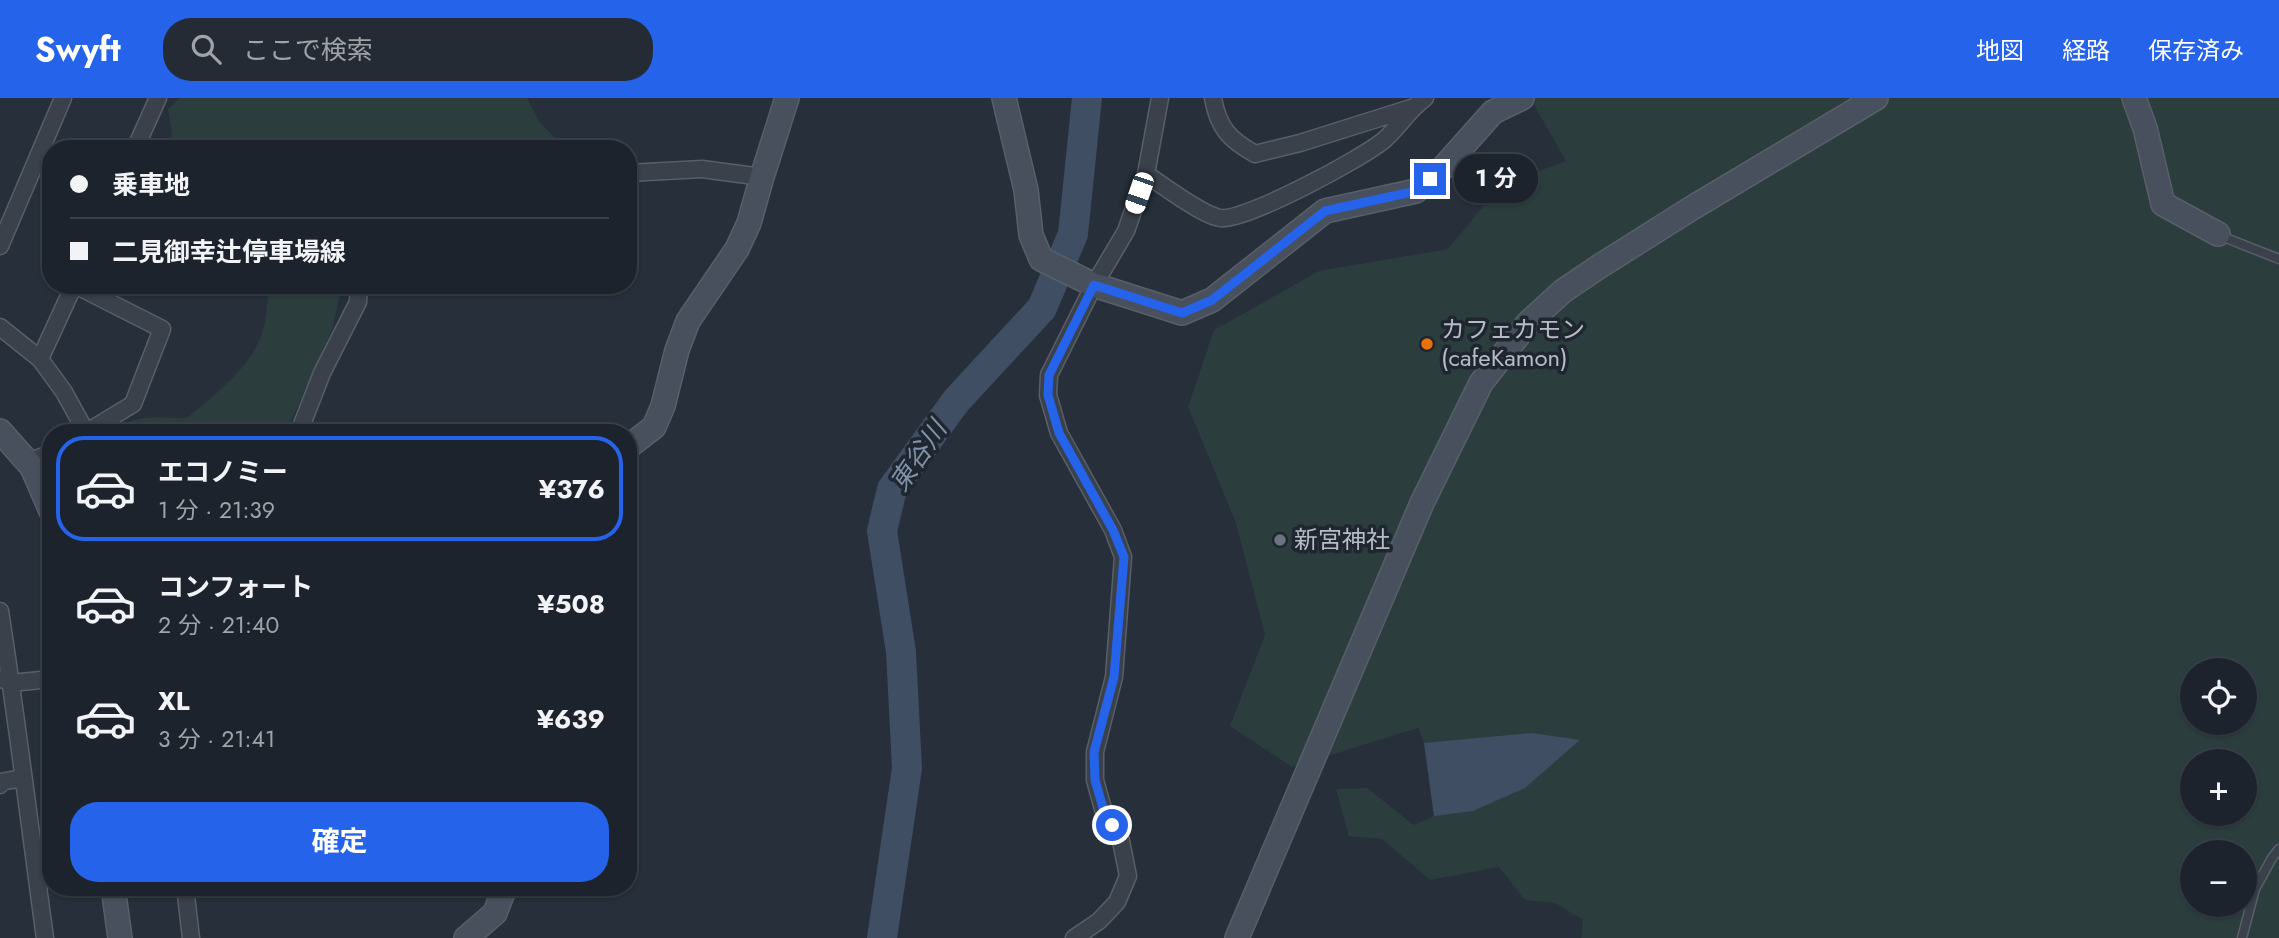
<!DOCTYPE html>
<html lang="ja">
<head>
<meta charset="utf-8">
<style>
	:root { --surface:#1c232c; --page:#252b34; --text:#f1f3f6; --muted:#a0a4a9; --line:#3a4048; --accent:#2563eb }
	body { margin:0; font-family:Jost,"Noto Sans JP",sans-serif; background:var(--page); color:var(--text); height:100vh; display:flex; flex-direction:column; font-size:26px; white-space:nowrap }
	* { box-sizing:border-box; margin:0 }
	p { font-size:23px; color:var(--muted) }
	.icon { flex:none; width:38px; height:38px; fill:none; stroke:currentColor; stroke-width:2; stroke-linecap:round; stroke-linejoin:round }
	.map { position:relative; flex:1; overflow:hidden }
	.drawer { position:absolute; left:42px; top:326px; width:595px; height:472px; display:flex; flex-direction:column; background:var(--surface); border-radius:28px; box-shadow:0 2px 5px #0004,0 0 0 2px var(--line) }
	.drawer>* { flex:none }
	.hud { position:absolute; left:42px; top:42px; width:595px; height:154px; border-radius:28px; box-shadow:0 2px 5px #0004,0 0 0 2px var(--line); display:grid; align-content:center; height:154px; padding:0 28px; background:var(--surface) }
	.tools { position:absolute; left:2180px; top:560px; display:grid; gap:14px }
	.tools a { display:grid; place-items:center; width:77px; height:77px; border-radius:50%; background:var(--surface); box-shadow:0 2px 5px #0004,0 0 0 2px var(--line); font-size:35px }
	.end { position:absolute; width:32px; height:32px; margin:-16px; border:9px solid #2563eb; background:#fff; box-shadow:0 0 0 4px #fff }
	.from { border-radius:50% }
	.bubble { position:absolute; height:49px; border-radius:24px; background:var(--surface); box-shadow:0 2px 5px #0004,0 0 0 2px var(--line); font-size:23px; font-weight:700; line-height:49px; text-align:center }
	.car { position:absolute; width:21px; height:42px; margin:-21px -10px; border-radius:9px; box-shadow:0 0 5px 2px #0007; background:linear-gradient(#fff 24%,#345 0 40%,#fff 0 76%,#345 0 86%,#fff 0) }
	.hud b { display:flex; align-items:center; gap:24px; height:66px; font-size:26px }
	.hud b+b { border-top:2px solid var(--line) }
	.hud i { width:18px; height:18px; background:var(--text) }
	ul { padding:12px 0 0; list-style:none }
	li { display:flex; align-items:center; gap:21px; height:105px; margin:0 14px 10px; padding:0 14px; border:4px solid transparent; border-radius:28px }
	li div { flex:1 }
	li b { display:block; font-size:26px }
	li em { font-style:normal; font-weight:700 }
	li.on { border-color:var(--accent) }
	li>.icon { width:63px; height:63px; stroke-width:1.5 }
	.cta { display:flex; gap:14px; margin-top:auto; padding:14px 28px }
	.cta a { flex:1; height:80px; border-radius:28px; background:var(--accent); color:#fff; font-size:28px; font-weight:700; line-height:80px; text-align:center }
	header { display:flex; align-items:center; gap:42px; box-sizing:border-box; height:98px; padding:0 35px; background:var(--accent); color:#fff }
	header strong { font-size:33px }
	nav { display:flex; gap:38px; margin-inline-start:auto; font-size:24px }
	.search { width:490px; height:63px; background:var(--page); display:flex; align-items:center; gap:18px; box-sizing:border-box; padding:0 24px; border-radius:28px; color:var(--muted); font-size:26px }
	.map>svg:first-child { display:block }
	.green { fill:#2b3d3d; fill-rule:evenodd }
	.water { fill:#3f4e63 }
	.lines { fill:none; stroke-linecap:round; stroke-linejoin:round }
	.river { stroke:#3f4e63; stroke-width:30 }
	.lane-casing { stroke:#585f68; stroke-width:11 }
	.street-casing { stroke:#585f68; stroke-width:19 }
	.secondary-casing { stroke:#585f68; stroke-width:26 }
	.lane { stroke:#3a414a; stroke-width:8 }
	.street { stroke:#3a414a; stroke-width:16 }
	.secondary { stroke:#48505d; stroke-width:23 }
	.route { stroke:#2563eb; stroke-width:9 }
	.food-dot { fill:#e8710a; stroke:#1f262f; stroke-width:2.5 }
	.worship-dot { fill:#6b7280; stroke:#1f262f; stroke-width:2.5 }
	.labels { text-anchor:middle; stroke-width:7; stroke-linejoin:round; paint-order:stroke }
	.poi-label { font-size:24px; fill:#b5bcc6; stroke:#1f262f; text-anchor:start }
	.water-label { font-size:26px; font-style:italic; fill:#8092aa; stroke:#1f262f }
</style>
</head>
<body>
<header>
<strong>Swyft</strong>
<div class="search"><svg class="icon" aria-label="search" viewBox="0 0 24 24"><circle cx="10" cy="10" r="6"/><path d="M15 15l6 6"/></svg>ここで検索</div>
<nav><a>地図</a><a>経路</a><a>保存済み</a></nav>
</header>
<div class="map">
<svg width="2279" height="840" viewBox="0 0 2279 840">
	<rect width="100%" height="100%" fill="#262f3a"/>
	<path class="green" d="M 180,0 L 527,0 L 539,23 L 565,51 L 170,51 L 172,36 L 168,11 Z
		M 1530,0 L 2279,0 L 2279,840 L 1581,840 L 1583,822 L 1555,805 L 1525,802 L 1499,769 L 1430,782 L 1382,741 L 1349,738 L 1336,691 L 1367,690 L 1414,727 L 1434,718 L 1424,645 L 1418,630 L 1292,669 L 1230,628 L 1265,537 L 1236,425 L 1188,309 L 1214,232 L 1319,173 L 1448,151 L 1501,87 L 1566,63 ZM 2193,572 L 2245,572 L 2245,625 L 2193,625 ZM 2193,663 L 2245,663 L 2245,716 L 2193,716 ZM 2193,754 L 2245,754 L 2245,807 L 2193,807 Z
		M 269,187 L 342,187 L 332,232 L 286,334 L 116,334 C 131,314 164,320 187,320 C 216,296 248,272 262,236 C 267,221 267,203 269,187 Z"/>
	<path class="water" d="M 1532,635 L 1580,642 L 1525,690 L 1473,713 L 1434,718 L 1424,645 Z"/>
	<g class="lines">
		<path class="river" d="M 882,840 L 907,670 L 901,554 L 882,433 L 892,391 L 956,303 L 1042,210 L 1073,136 L 1087,0"/>
		<g class="lane-casing">
			<path id="lane" d="M 2221,138 L 2279,161
				M 2242,840 L 2255,791 L 2272,760 L 2279,751"/>
		</g>
		<g class="street-casing">
			<path id="street" d="M 1213,0 C 1218,30 1230,42 1255,56 L 1300,45 L 1411,10
				M 135,51 L 158,0
				M 628,75 L 702,71 L 762,79
				M 1146,76 C 1162,87 1202,117 1220,120 C 1244,124 1363,60 1384,42 C 1399,29 1408,12 1425,0
				M 0,148 L 63,0
				M 75,187 L 162,231 L 133,306 L 87,334
				M 0,229 L 40,261 L 64,294 L 86,334
				M 40,261 L 74,187
				M 299,334 L 322,275 L 358,204 L 359,187
				M 28,364 L 51,355
				M 0,513 C 17,622 30,731 45,840
				M 2,581 L 11,585 L 51,581
				M 0,687 L 1,684 L 23,680
				M 185,789 L 191,840
				M 1074,840 L 1099,823 L 1117,804 L 1128,778 L 1121,743 L 1103,711 L 1095,682 L 1095,654 L 1114,579 L 1123,459 L 1113,432 L 1059,335 L 1048,297 L 1049,277 L 1094,187 L 1126,133 L 1146,76 L 1160,0"/>
		</g>
		<g class="secondary-casing">
			<path id="secondary" d="M 1004,0 L 1026,92 L 1031,137 L 1041,161 L 1094,187 L 1182,215 L 1212,202 L 1325,113 L 1416,93 L 1444,69 L 1493,14 L 1522,0
				M 2134,0 L 2145,30 L 2163,106 L 2218,136
				M 0,333 L 32,369 L 51,413
				M 628,349 L 654,329 L 663,308 L 677,252 L 688,223 L 737,151 L 749,125 L 762,79 L 787,0
				M 113,789 L 120,840
				M 466,840 L 495,815 L 505,789
				M 1237,840 L 1422,405 L 1481,285 L 1528,225 L 1563,193 L 1600,168 L 1692,110 L 1876,0"/>
		</g>
		<use href="#lane" class="lane"/>
		<use href="#street" class="street"/>
		<use href="#secondary" class="secondary"/>
	</g>
	<g class="lines">
		<path class="route" d="M 1112,727 L 1103,710 L 1095,682 L 1094,654 L 1114,579 L 1124,459 L 1113,432 L 1059,335 L 1048,297 L 1049,277 L 1094,187 L 1182,215 L 1212,202 L 1325,113 L 1416,93 L 1430,81"/>
	</g>
	<circle class="food-dot" cx="1427" cy="246" r="7"/>
	<circle class="worship-dot" cx="1280" cy="442" r="7"/>
	<g class="labels">
		<g class="poi-label">
			<text x="1441" y="240">カフェカモン<tspan x="1441" dy="28">(cafeKamon)</tspan></text>
			<text x="1294" y="450">新宮神社</text>
		</g>
		<g class="water-label">
			<text transform="translate(918 358) rotate(-56)" y="9">東谷川</text>
		</g>
	</g>
</svg>
<div class="tools">
<a><svg class="icon" aria-label="locate" viewBox="0 0 24 24"><circle cx="12" cy="12" r="6"/><path d="M12 2v4M12 18v4M2 12h4M18 12h4"/></svg></a>
<a>+</a>
<a>−</a>
</div>
<i class="end from" style="left:1112px;top:727px"></i>
<i class="end" style="left:1430px;top:81px"></i>
<div class="bubble" style="left:1454px;top:56px;width:84px">1 分</div>
<i class="car" style="left:1139px;top:95px;rotate:199deg"></i>
<div class="hud">
<b><i class="from"></i>乗車地</b>
<b><i></i>二見御幸辻停車場線</b>
</div>
<section class="drawer">
<ul>
<li class="on"><svg class="icon" aria-label="car" viewBox="0 0 24 24"><path d="M5 17H2v-5l4-1 3-4h7l3 4 3 1v5h-3M9 17h6M6 11h13"/><circle cx="7" cy="17" r="2"/><circle cx="17" cy="17" r="2"/></svg><div><b>エコノミー</b><p>1 分 · 21:39</p></div><em>¥376</em></li>
<li><svg class="icon" aria-label="car" viewBox="0 0 24 24"><path d="M5 17H2v-5l4-1 3-4h7l3 4 3 1v5h-3M9 17h6M6 11h13"/><circle cx="7" cy="17" r="2"/><circle cx="17" cy="17" r="2"/></svg><div><b>コンフォート</b><p>2 分 · 21:40</p></div><em>¥508</em></li>
<li><svg class="icon" aria-label="car" viewBox="0 0 24 24"><path d="M5 17H2v-5l4-1 3-4h7l3 4 3 1v5h-3M9 17h6M6 11h13"/><circle cx="7" cy="17" r="2"/><circle cx="17" cy="17" r="2"/></svg><div><b>XL</b><p>3 分 · 21:41</p></div><em>¥639</em></li>
</ul>
<div class="cta"><a>確定</a></div>
</section>
</div>
</body>
</html>
